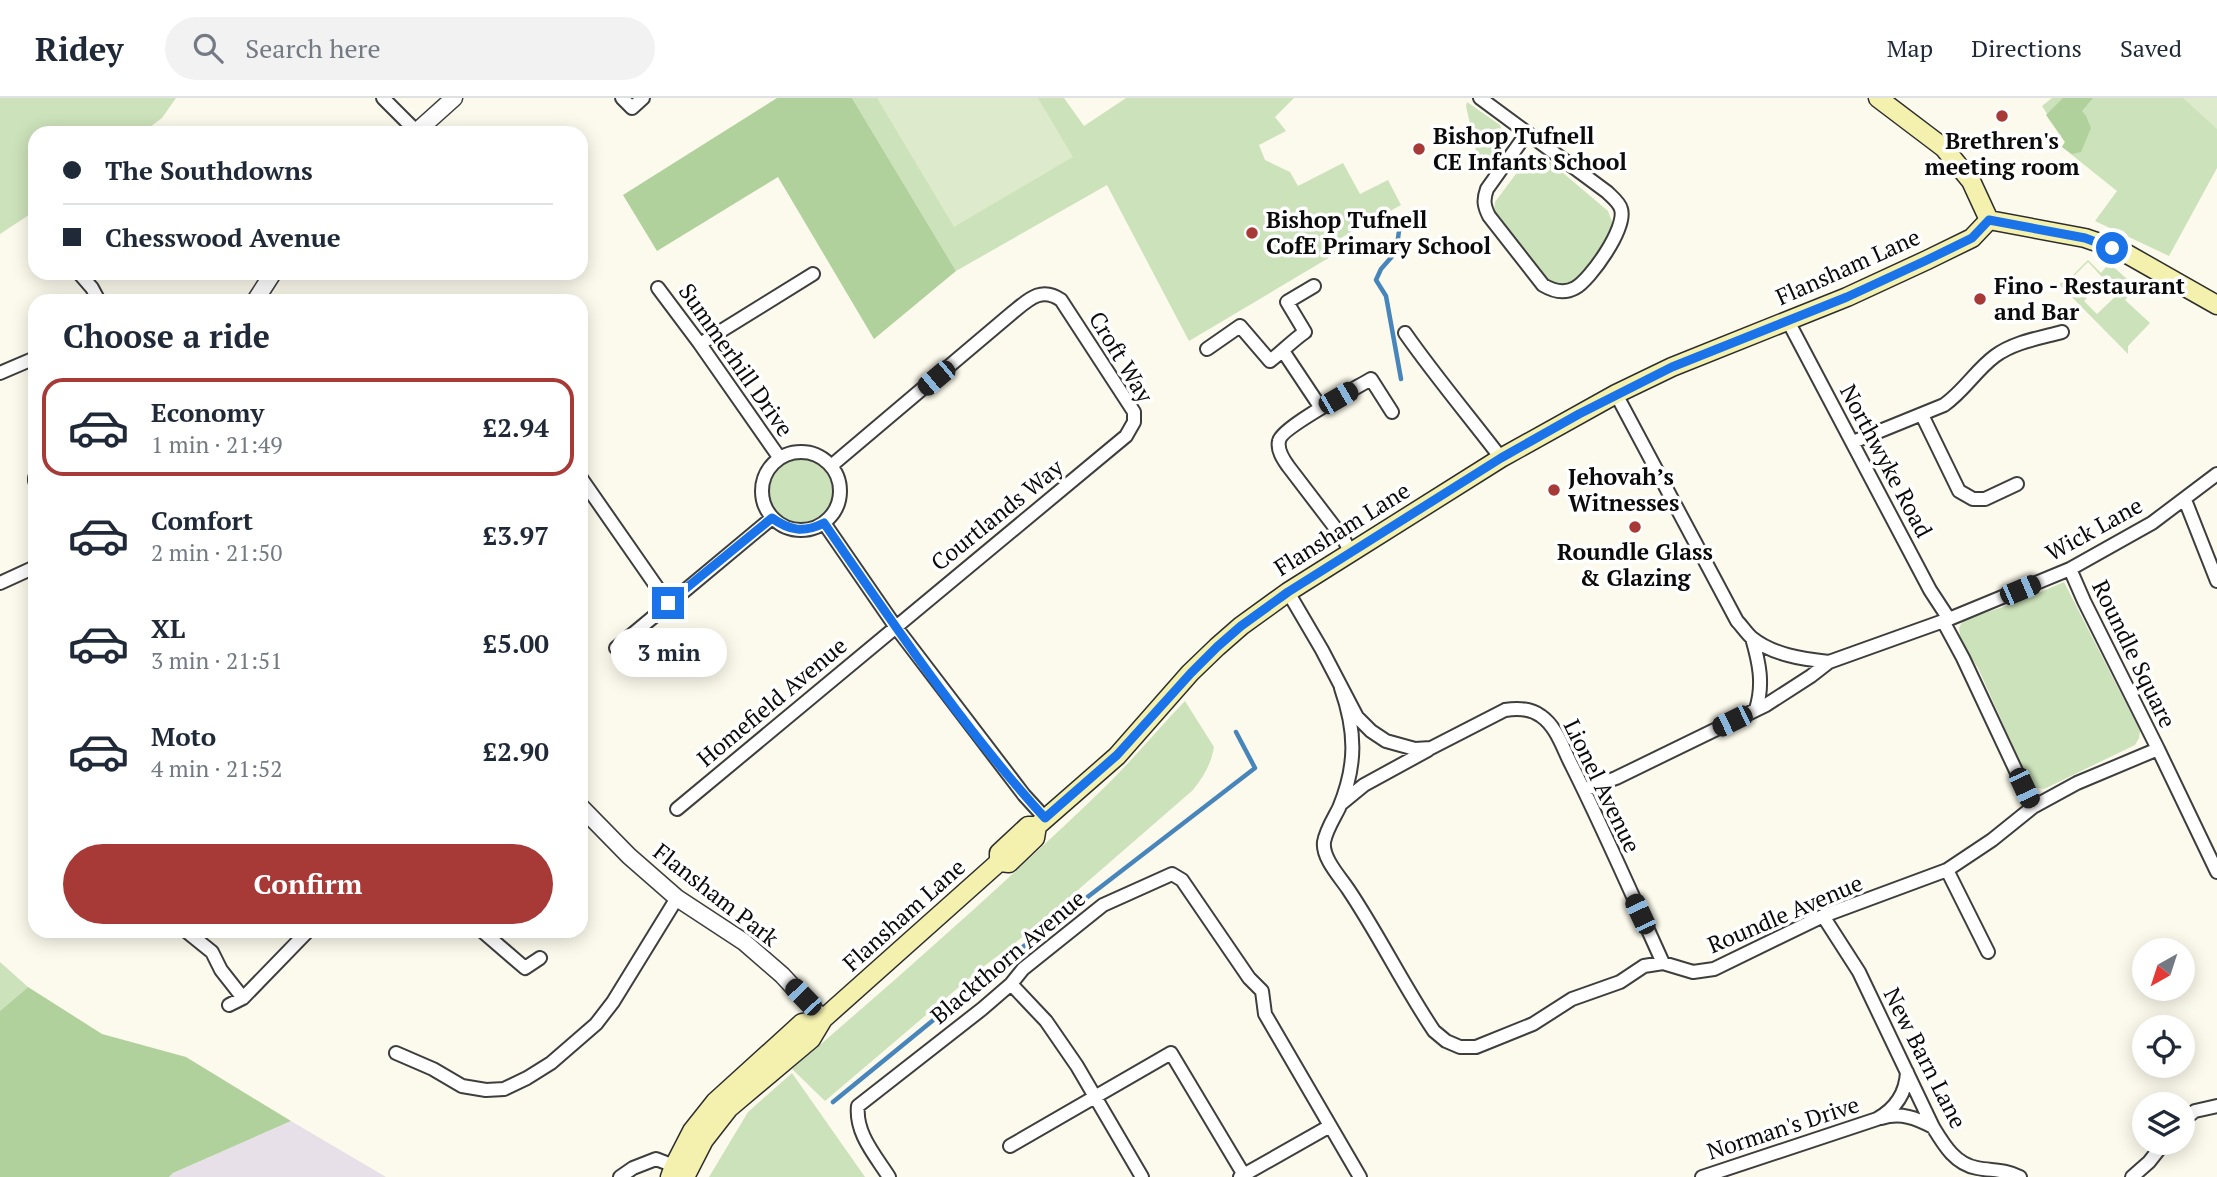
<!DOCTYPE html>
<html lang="en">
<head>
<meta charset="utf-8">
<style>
	:root { --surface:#fff; --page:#f2f2f3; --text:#1f2937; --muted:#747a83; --line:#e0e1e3; --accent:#a73937 }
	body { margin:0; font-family:"PT Serif",serif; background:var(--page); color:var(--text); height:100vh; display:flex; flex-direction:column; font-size:26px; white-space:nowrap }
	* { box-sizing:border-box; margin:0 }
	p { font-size:23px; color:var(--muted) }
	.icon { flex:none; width:38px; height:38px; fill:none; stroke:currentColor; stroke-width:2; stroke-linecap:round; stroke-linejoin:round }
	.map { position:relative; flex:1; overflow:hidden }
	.sheet { position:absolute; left:28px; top:196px; width:560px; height:644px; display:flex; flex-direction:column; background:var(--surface); border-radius:21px; box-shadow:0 4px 18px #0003 }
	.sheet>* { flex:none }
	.hud { position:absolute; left:28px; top:28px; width:560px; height:154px; border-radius:21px; box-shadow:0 4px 18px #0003; display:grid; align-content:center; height:154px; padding:0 35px; background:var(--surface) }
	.needle { width:46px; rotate:219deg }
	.buttons { position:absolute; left:2132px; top:840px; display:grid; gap:14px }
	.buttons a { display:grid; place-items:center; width:63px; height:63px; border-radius:50%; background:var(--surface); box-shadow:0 4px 18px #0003; font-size:35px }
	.end { position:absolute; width:32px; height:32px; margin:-16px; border:9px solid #1a73e8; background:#fff; box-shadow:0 0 0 4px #fff }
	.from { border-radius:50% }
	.bubble { position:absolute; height:49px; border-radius:24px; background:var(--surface); box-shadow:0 4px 18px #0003; font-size:23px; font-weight:700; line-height:49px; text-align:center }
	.car { position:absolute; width:21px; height:42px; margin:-21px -10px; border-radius:9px; box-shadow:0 0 5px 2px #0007; background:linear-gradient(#222 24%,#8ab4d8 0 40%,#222 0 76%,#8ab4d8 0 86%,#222 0) }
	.hud b { display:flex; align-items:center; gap:24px; height:66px; font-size:26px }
	.hud b+b { border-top:2px solid var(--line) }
	.hud i { width:18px; height:18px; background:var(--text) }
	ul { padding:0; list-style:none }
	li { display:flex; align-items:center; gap:21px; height:98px; margin:0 14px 10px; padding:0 21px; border:4px solid transparent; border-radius:21px }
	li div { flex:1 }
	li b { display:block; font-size:26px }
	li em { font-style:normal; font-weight:700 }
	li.on { border-color:var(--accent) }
	li>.icon { width:63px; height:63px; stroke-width:1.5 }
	h2 { padding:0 35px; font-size:32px; line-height:84px }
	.primary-button { display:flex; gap:14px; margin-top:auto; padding:14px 35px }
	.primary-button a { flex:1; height:80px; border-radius:42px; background:var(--accent); color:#fff; font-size:28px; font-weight:700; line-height:80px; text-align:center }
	header { display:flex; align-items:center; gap:42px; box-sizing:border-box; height:98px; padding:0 35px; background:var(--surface); border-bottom:2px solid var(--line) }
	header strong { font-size:33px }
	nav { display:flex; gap:38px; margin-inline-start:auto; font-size:24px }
	.search { width:490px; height:63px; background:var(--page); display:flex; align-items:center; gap:18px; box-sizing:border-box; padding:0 24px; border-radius:38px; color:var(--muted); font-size:26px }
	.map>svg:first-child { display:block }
	.industrial { fill:#e8e0e9 }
	.green { fill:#cce2ba; fill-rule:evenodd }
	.forest { fill:#b0d09c }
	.pitch { fill:#ddeacb }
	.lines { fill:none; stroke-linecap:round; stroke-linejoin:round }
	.stream { stroke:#4885ba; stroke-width:4.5 }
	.minor-casing { stroke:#3e3e3e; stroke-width:16 }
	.tertiary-casing { stroke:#3e3e3e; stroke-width:19 }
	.secondary-casing { stroke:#2d2d2d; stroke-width:21 }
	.minor { stroke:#fff; stroke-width:12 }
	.tertiary { stroke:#fff; stroke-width:16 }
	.secondary { stroke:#f4f1af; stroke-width:18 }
	.route { stroke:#1a73e8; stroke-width:9 }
	.poi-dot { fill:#a73937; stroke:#fff; stroke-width:2.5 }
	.labels { text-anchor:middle; stroke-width:7; stroke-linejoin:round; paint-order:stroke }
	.poi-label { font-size:23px; font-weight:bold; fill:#0b0b0b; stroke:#fff; text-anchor:start }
	.street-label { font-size:23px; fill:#0b0b0b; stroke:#fff }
</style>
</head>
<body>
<header>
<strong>Ridey</strong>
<div class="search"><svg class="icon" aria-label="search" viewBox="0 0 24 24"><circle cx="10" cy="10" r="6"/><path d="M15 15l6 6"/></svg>Search here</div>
<nav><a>Map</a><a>Directions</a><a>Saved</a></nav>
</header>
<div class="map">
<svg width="2217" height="1079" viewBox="0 0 2217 1079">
	<rect width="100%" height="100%" fill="#fcfaec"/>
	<path class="industrial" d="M 291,1023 L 386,1079 L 169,1079 L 173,1075 Z"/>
	<path class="green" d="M 0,0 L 176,0 L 162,20 L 142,35 L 35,35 L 35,113 L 0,136 Z
		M 852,0 L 1064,0 L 1084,28 L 1126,0 L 1294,0 L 1275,19 L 1286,33 L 1259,47 L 1265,62 L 1290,74 L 1298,88 L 1343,65 L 1360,96 L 1388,82 L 1401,107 L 1337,142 L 1342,152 L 1189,243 L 1107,87 L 956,173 Z
		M 2052,0 L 2217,0 L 2217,70 L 2169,158 L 2095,123 L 2117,93 L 2062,49 L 2065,44 L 2042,8 Z
		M 1467,4 L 1500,27 L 1505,42 L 1503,48 L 1481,75 L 1466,8 Z
		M 1537,63 L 1550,64 L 1608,113 L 1614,129 L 1612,137 L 1577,182 C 1567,188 1561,188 1550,184 L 1498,122 L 1494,113 L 1495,104 L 1524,65 Z
		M 2088,162 L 2101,175 L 2109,165 L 2136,189 L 2125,202 L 2150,225 L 2128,248 L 2128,256 L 2059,186 L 2069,181 ZM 2088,164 L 2118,196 L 2097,216 L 2084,203 L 2087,200 L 2070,182 Z
		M768 393a34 34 0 1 1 68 0a34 34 0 1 1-68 0Z
		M 2064,484 L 2140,633 L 2139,640 L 2135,647 L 2044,691 L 2035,690 L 2027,679 L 1978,570 L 1966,552 L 1960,538 L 1959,530 L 1963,522 L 2015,505 Z
		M 1185,603 L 1214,649 C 1211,666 1204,678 1193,692 L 1033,831 L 979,872 L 825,1003 L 792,971 C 900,878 1007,784 1109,685 C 1135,659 1159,630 1185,603 Z
		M 0,864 L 28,889 L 0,913 Z
		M 792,975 L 865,1079 L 709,1079 L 748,1014 Z"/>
	<path class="forest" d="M 777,0 L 852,0 L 956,173 L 874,241 L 778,79 L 657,153 L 623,97 Z
		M 2063,0 L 2093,0 L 2082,13 L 2086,18 L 2091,30 L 2081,54 L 2072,56 L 2062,49 L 2065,44 L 2046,17 Z
		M 28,889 L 102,936 L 186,959 L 291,1023 L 173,1075 L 169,1079 L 0,1079 L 0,913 Z"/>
	<path class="pitch" d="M 877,0 L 1038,0 L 1073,59 L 954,129 Z
		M 2183,0 L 2217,0 L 2217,31 Z"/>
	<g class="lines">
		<path class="stream" d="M 1401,281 L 1386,198 L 1376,182 L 1381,171 L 1396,154 L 1401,119
			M 833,1004 L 1024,848 L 1255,670 L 1236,634"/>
		<g class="minor-casing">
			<path id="minor" d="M 383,0 L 417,34
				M 622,0 L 632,10 L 643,0
				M 1480,0 L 1607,94 C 1612,99 1619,104 1621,111 C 1627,130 1590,182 1575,190 C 1564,196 1553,193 1543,187 L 1489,118 C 1484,108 1483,102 1487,91 L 1527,35
				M 79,175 L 92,190 L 99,203
				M 658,190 L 700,246 L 779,359
				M 1788,223 L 1930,492 L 1949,521
				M 1405,235 C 1435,278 1469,318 1501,360
				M 700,246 L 813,176
				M 1207,251 L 1240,228 L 1270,263 C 1282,254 1292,243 1305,234 L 1287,204 L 1314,188
				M 1283,253 L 1321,310
				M 0,275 L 35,260
				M 1616,296 L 1737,523 C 1742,528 1747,536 1752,540 C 1773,557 1803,561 1829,564
				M 1922,317 L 1959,393 L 1973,401 L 1985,401 L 2017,386
				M 1853,344 L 1944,307 C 1964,293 1976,272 1995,258 C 2014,244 2040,240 2062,234
				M762 393a39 39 0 1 1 78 0a39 39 0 1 1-78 0Z
				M 35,380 L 35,383
				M 581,380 L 668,505
				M 2185,402 L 2217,483
				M 824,425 L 895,528 L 1024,697 L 1045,720
				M 1351,455 L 1343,440 L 1288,368 C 1283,361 1277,352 1279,343 C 1281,330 1356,290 1371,281 L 1392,314
				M 0,485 L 35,469
				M 1288,494 L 1322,552 L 1357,619 L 1371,633 L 1386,643 L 1415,651 L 1431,650 L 1505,612 C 1517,610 1530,610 1541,618 C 1557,629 1563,651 1572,668 C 1604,732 1633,799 1663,865
				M 1943,523 L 1963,560 L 2033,709 L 2077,685 L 2158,651 L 2084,503 L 2070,471
				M 1752,540 C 1759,564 1764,586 1756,611
				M 616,550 L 772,420
				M 1341,590 C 1356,633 1357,667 1339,710 C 1334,720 1326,732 1324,744 C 1322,760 1340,779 1348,791 C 1379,837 1403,887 1434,933 L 1446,943 L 1460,949 L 1476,949 L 1533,926 L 1572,901 L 1620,884 L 1644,868 L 1663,865 L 1693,874 L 1714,871 L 1823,818 L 1947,772 L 1992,742 L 2033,709
				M 2158,651 L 2217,774
				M 1584,692 L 1616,680 L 1766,607 L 1811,578 L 1829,564 L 1949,521 L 2070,471 L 2152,425 L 2217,376
				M 1342,705 L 1364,687 L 1428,652
				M 677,711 L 1126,338 L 1134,324 L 1134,314 L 1061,202 C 1041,188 1028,202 1012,215 L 831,368
				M 1947,772 L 1988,854
				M 1823,818 L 1859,874 L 1933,1029 C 1944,1047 1955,1066 1977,1070 C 1992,1073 2005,1071 2020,1079
				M 186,833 L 212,854 L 221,872 L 243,900
				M 482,833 L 525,870 L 540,860
				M 1011,886 L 1046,923 L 1077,968 L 1142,1079
				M 229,907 L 243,900 L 308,833
				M 396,955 L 433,971 L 462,988 L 486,992 L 504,991 L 527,980 L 551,965 L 596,926 L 613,904 L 677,800
				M 1881,1020 C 1901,1014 1916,1020 1933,1029
				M 2182,1023 L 2195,1013 L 2217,1008
				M 1010,1048 L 1171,955 L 1244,1077
				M 620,1079 L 633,1070 L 656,1061 L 674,1068
				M 889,1079 C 875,1057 855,1035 858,1008 L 982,911 L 1011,886 L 1023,871 L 1103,807 L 1172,776 L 1182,782 L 1249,880 L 1262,893 L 1265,916 L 1360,1079
				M 1240,1079 L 1330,1028
				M 1702,1079 L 1877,1021 C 1895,1011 1906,995 1907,974
				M 2132,1079 L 2149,1064 L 2164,1045"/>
		</g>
		<g class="tertiary-casing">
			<path id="tertiary" d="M 415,35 L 454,0
				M 255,203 L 273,175
				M 581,709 L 629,758 L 677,800 L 744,844 L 782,877 L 823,921"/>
		</g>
		<g class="secondary-casing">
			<path id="secondary" d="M 1878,0 L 1944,50 L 1971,83 L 1989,122
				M 1989,122 L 2085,140 L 2120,152 L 2217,207
				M 999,764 L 999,755 L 1028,728 L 1037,728
				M 670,1079 L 674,1068 L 692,1033 L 715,1004 L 802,925 L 823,921
				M 685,1079 L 704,1042 L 729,1010 L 811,941 L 823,921 L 999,764 L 1009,765 L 1035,740 L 1037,728 L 1117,658 L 1190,575 L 1217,549 L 1241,528 L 1288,494 L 1501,360 L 1616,296 L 1672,269 L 1847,199 L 1927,162 L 1972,140 L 1989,122"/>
		</g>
		<use href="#minor" class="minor"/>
		<use href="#tertiary" class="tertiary"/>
		<use href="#secondary" class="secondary"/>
	</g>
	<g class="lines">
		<path class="route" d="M 668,505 L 772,420 C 790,433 804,435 824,425 C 893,525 963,630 1045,720 L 1117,657 L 1191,575 L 1217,549 L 1241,528 L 1288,494 L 1501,360 L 1579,316 L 1672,269 L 1847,199 L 1927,162 L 1972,140 L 1989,122 L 2085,140 L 2112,150"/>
	</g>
	<g class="poi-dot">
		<circle cx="2002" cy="18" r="7"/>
		<circle cx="1419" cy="51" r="7"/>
		<circle cx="1252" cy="135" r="7"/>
		<circle cx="1980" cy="201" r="7"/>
		<circle cx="1554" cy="392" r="7"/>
		<circle cx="1635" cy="429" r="7"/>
	</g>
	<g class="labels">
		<g class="poi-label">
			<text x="1433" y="46">Bishop Tufnell<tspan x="1433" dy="26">CE Infants School</tspan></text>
			<text x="2002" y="51" text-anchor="middle">Brethren's<tspan x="2002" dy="26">meeting room</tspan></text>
			<text x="1266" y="130">Bishop Tufnell<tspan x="1266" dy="26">CofE Primary School</tspan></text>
			<text x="1994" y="196">Fino - Restaurant<tspan x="1994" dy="26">and Bar</tspan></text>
			<text x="1568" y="387">Jehovah’s<tspan x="1568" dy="26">Witnesses</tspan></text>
			<text x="1635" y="462" text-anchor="middle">Roundle Glass<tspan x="1635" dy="26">&amp; Glazing</tspan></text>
		</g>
		<g class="street-label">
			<text transform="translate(1848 169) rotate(-24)" y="8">Flansham Lane</text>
			<text transform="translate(1121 259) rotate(59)" y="8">Croft Way</text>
			<text transform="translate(736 262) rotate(55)" y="8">Summerhill Drive</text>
			<text transform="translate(1886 363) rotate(62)" y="8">Northwyke Road</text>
			<text transform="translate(997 417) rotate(-39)" y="8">Courtlands Way</text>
			<text transform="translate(1342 431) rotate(-32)" y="8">Flansham Lane</text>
			<text transform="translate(2094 431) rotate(-29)" y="8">Wick Lane</text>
			<text transform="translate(2134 556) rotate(64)" y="8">Roundle Square</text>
			<text transform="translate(772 604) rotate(-40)" y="8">Homefield Avenue</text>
			<text transform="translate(1602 688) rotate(64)" y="8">Lionel Avenue</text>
			<text transform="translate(716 797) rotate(38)" y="8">Flansham Park</text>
			<text transform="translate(1785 816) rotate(-23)" y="8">Roundle Avenue</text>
			<text transform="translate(904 817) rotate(-42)" y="8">Flansham Lane</text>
			<text transform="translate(1008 859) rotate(-40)" y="8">Blackthorn Avenue</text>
			<text transform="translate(1925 960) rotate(63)" y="8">New Barn Lane</text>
			<text transform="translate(1783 1030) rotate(-18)" y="8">Norman's Drive</text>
		</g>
	</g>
</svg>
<div class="buttons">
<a><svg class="needle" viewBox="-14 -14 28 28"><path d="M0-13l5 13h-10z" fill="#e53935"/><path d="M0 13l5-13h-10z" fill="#747a83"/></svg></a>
<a><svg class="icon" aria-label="locate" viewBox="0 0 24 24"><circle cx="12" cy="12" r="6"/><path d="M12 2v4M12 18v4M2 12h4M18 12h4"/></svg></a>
<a><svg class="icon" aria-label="layers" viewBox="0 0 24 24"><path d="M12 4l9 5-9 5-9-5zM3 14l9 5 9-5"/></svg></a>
</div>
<i class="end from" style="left:2112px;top:150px"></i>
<i class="end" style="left:668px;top:505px"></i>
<div class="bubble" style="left:611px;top:530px;width:116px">3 min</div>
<i class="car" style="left:936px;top:280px;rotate:230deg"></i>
<i class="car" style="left:1338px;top:300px;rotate:60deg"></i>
<i class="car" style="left:2020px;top:492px;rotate:67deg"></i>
<i class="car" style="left:1732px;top:623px;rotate:244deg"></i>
<i class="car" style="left:2024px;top:690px;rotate:155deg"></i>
<i class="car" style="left:1640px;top:816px;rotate:335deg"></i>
<i class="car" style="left:803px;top:899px;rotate:316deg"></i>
<div class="hud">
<b><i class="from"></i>The Southdowns</b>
<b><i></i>Chesswood Avenue</b>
</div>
<section class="sheet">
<h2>Choose a ride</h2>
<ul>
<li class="on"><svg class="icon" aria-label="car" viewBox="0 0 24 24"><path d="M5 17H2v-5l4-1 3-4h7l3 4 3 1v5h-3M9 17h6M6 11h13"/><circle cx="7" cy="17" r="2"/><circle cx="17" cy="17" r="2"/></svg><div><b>Economy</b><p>1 min · 21:49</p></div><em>£2.94</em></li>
<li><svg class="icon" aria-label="car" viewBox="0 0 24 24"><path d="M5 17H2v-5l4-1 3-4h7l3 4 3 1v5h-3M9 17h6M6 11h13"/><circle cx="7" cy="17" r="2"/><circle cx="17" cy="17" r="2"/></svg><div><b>Comfort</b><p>2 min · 21:50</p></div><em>£3.97</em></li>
<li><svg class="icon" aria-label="car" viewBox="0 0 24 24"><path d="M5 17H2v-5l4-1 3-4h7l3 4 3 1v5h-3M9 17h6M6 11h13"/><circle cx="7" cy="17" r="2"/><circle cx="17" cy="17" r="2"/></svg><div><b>XL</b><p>3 min · 21:51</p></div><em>£5.00</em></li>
<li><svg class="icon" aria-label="car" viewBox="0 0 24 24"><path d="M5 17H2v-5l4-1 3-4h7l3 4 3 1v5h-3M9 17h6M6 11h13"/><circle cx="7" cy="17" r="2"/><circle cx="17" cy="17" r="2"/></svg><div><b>Moto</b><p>4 min · 21:52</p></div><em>£2.90</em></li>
</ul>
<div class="primary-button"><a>Confirm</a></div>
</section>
</div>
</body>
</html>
